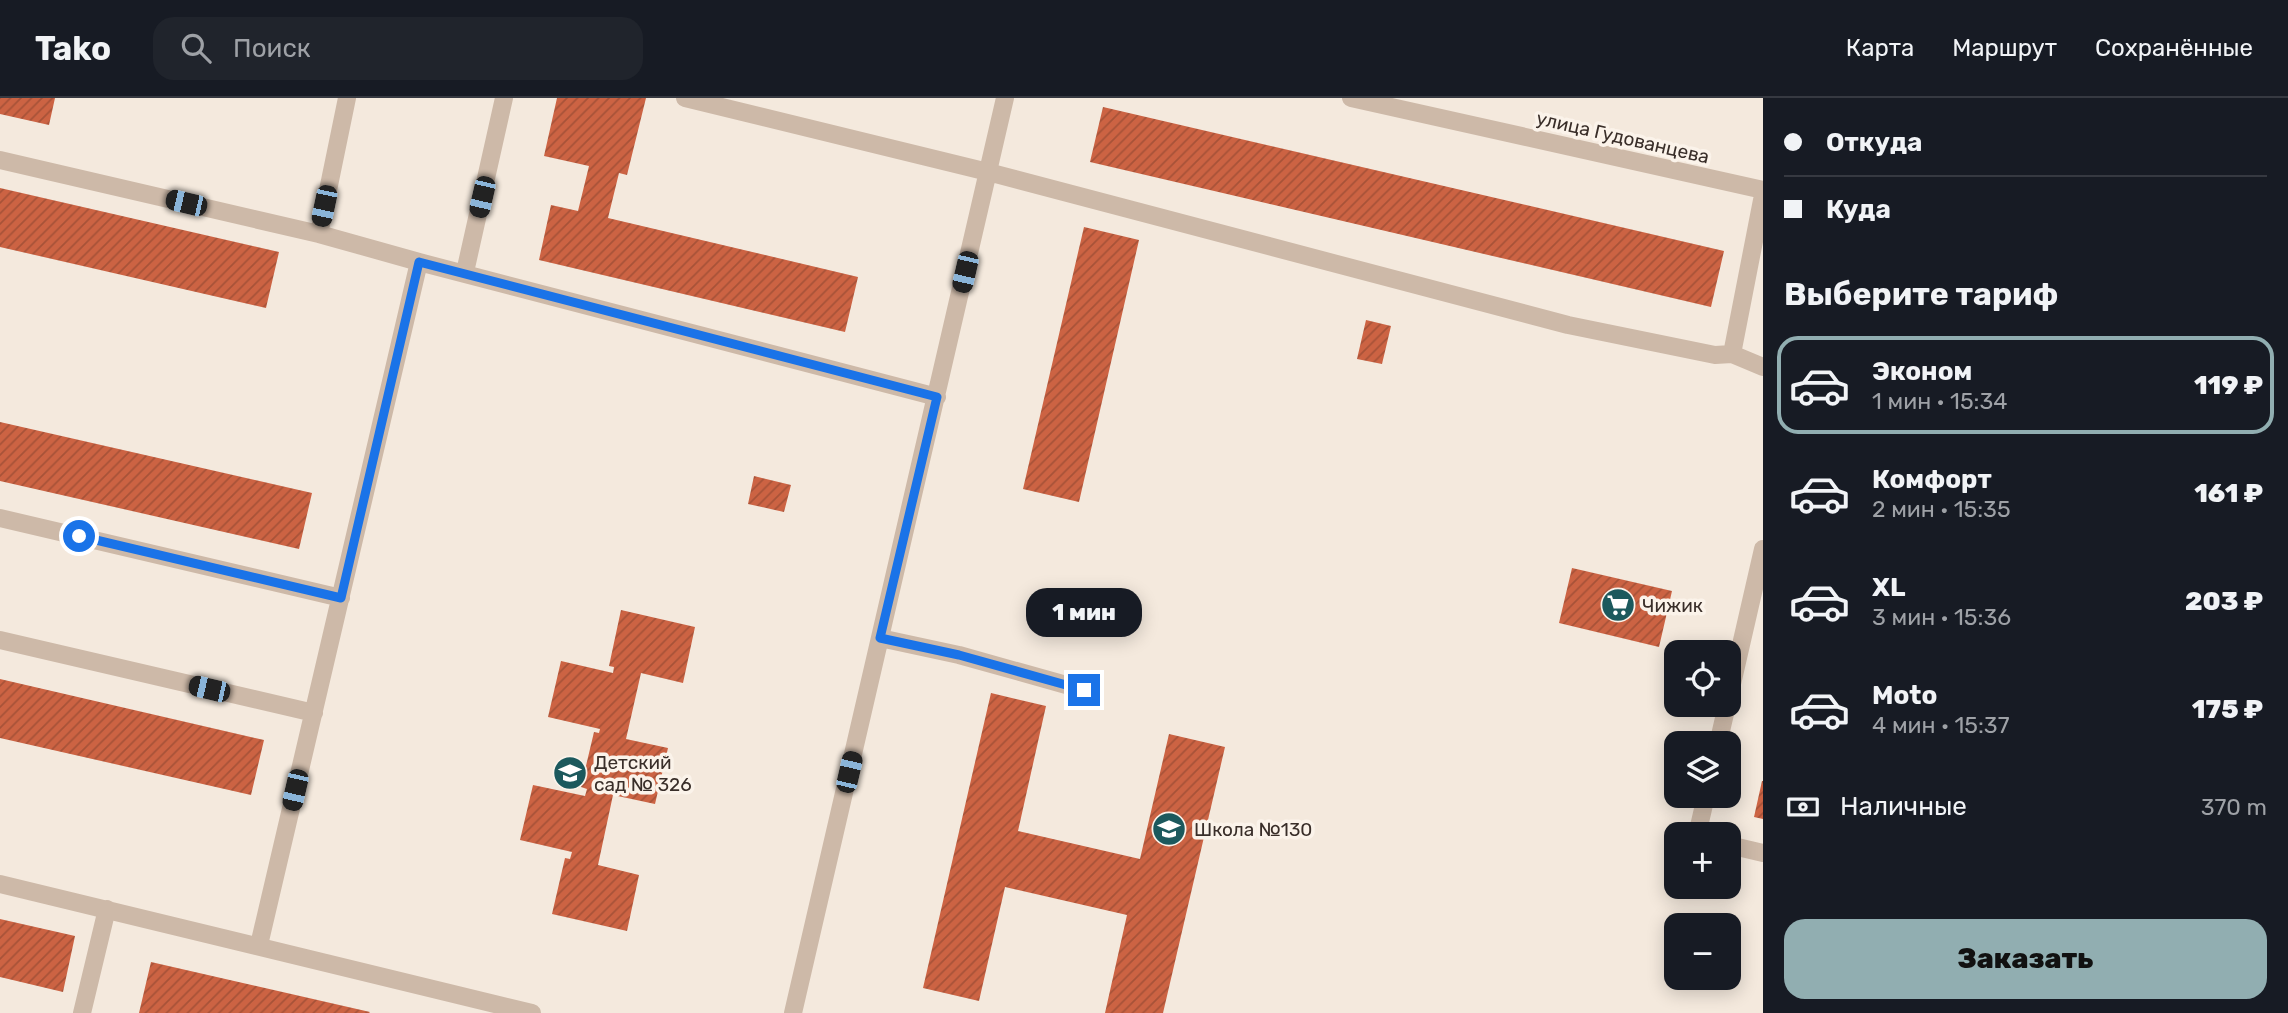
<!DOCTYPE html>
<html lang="ru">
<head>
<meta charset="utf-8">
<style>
	:root { --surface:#171b24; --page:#20242c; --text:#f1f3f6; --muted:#9ea1a6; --line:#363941; --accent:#91aeb1 }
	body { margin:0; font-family:Rubik,sans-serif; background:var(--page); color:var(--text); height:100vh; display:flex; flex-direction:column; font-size:26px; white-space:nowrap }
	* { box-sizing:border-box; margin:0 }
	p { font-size:23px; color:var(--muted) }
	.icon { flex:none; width:38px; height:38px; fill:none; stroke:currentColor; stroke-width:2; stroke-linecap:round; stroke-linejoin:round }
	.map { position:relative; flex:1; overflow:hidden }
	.details { display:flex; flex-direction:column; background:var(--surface); width:525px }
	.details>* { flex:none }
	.guide { display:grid; align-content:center; height:154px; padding:0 21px; background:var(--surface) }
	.fabs { position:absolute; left:1664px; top:542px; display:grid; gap:14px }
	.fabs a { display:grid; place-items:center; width:77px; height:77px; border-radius:14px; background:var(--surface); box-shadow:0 4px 18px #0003; font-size:35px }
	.end { position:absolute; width:32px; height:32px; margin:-16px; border:9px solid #1a73e8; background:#fff; box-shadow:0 0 0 4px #fff }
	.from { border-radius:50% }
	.bubble { position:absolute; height:49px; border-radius:21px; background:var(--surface); box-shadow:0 4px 18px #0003; font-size:23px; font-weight:800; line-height:49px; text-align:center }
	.car { position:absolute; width:21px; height:42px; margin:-21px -10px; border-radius:9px; box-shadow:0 0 5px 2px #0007; background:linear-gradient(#222 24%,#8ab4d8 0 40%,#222 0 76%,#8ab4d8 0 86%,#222 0) }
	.guide b { display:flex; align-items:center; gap:24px; height:66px; font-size:26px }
	.guide b+b { border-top:2px solid var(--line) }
	.guide i { width:18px; height:18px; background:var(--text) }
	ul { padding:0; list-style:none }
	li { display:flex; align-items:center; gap:21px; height:98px; margin:0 14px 10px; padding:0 7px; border:4px solid transparent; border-radius:21px }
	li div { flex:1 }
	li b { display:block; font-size:26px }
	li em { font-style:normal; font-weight:800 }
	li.active { border-color:var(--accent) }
	li>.icon { width:63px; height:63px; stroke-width:1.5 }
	h2 { padding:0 21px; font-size:32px; line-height:84px }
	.pay { display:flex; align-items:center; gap:18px; height:77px; padding:0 21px; font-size:26px }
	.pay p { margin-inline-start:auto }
	.button { display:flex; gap:14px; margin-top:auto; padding:14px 21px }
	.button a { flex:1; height:80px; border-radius:21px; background:var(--accent); color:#111; font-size:28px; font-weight:800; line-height:80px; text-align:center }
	header { display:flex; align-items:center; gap:42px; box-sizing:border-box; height:98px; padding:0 35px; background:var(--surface); border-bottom:2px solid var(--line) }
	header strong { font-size:33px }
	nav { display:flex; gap:38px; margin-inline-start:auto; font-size:24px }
	.search { width:490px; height:63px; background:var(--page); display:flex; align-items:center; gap:18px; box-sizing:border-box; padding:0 24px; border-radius:21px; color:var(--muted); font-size:26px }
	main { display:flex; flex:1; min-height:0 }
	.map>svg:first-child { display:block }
	.building { fill:url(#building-hatch) }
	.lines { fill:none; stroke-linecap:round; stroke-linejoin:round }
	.minor { stroke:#cdb9a8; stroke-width:18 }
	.route { stroke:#1a73e8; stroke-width:9 }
	.labels { text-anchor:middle; stroke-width:7; stroke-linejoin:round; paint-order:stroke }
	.street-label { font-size:19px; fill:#392e29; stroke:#fbf3ea }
	.poi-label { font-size:19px; fill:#392e29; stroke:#fbf3ea; text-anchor:start }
</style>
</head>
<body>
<header>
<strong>Tako</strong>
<div class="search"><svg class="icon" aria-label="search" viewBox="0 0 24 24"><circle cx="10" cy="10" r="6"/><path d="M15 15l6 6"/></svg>Поиск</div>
<nav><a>Карта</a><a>Маршрут</a><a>Сохранённые</a></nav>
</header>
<main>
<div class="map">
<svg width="1763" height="915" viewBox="0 0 1763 915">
	<defs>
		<pattern id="building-hatch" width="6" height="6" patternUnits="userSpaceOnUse" patternTransform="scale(1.75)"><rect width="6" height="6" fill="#cc6343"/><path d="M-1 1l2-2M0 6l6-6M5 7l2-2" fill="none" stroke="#a75238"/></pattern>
	</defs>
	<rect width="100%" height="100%" fill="#f4e9dd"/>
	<path class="building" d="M 0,0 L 55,0 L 49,27 L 0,16 Z
		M 557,0 L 646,0 L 627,77 L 619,75 L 608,120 L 858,179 L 845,234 L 539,162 L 551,107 L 578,113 L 589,68 L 544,58 Z
		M 1103,9 L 1724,153 L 1711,209 L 1090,64 Z
		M 0,90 L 279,154 L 266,210 L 0,149 Z
		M 1084,129 L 1139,142 L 1079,404 L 1023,391 Z
		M 1366,222 L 1391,228 L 1382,266 L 1357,261 Z
		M 0,324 L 312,395 L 299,451 L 0,383 Z
		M 754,378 L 791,387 L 784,414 L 748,406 Z
		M 1572,470 L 1672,493 L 1659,549 L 1559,525 Z
		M 621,512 L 695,529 L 683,585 L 641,575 L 626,641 L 668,650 L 655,706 L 613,697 L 598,767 L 639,777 L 627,833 L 552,816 L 565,760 L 570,761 L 572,754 L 520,742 L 533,687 L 585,698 L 587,691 L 581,689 L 594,634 L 599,635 L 600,631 L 548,619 L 561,563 L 613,575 L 614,569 L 609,568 Z
		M 0,581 L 264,642 L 251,697 L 0,640 Z
		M 991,595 L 1046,608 L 1018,733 L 1140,761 L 1169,636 L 1225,649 L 1163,915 L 1105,915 L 1127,817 L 1005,789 L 979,903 L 923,890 Z
		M 1762,683 L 1763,683 L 1763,721 L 1754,719 Z
		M 0,821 L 75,838 L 63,894 L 0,879 Z
		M 151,864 L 370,914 L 369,915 L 139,915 Z"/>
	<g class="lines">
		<path class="minor" d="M 685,0 L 988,74 L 1568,227 L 1715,257 L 1732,256 L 1763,97
			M 1351,0 L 1763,92
			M 0,62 L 319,136 L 419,164 L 259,847
			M 319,136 L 347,0
			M 419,164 L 937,299
			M 465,174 L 504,0
			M 1732,256 L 1763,269
			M 0,420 L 341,500
			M 880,540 L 959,557 L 1084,592
			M 0,542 L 314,615
			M 1729,599 L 1763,451
			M 1718,646 L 1727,607
			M 1697,737 L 1706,698
			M 1729,747 L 1763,755
			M 0,786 L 532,915
			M 82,915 L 107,811
			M 793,915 L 1005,0"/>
	</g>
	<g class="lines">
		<path class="route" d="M 79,438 L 341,500 L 419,164 L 937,299 L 880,540 L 959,557 L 1084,592"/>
	</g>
	<defs>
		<g id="supermarket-disc" transform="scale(1.75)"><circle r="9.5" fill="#1c595d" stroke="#fbf3ea"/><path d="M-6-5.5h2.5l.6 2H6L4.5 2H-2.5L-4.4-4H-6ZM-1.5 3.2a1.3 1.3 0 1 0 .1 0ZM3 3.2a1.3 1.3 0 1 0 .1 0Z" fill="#fff"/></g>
		<g id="school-disc" transform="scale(1.75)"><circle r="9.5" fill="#1c595d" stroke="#fbf3ea"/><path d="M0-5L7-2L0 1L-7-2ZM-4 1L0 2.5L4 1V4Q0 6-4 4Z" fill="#fff"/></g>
	</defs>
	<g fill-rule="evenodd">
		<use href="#supermarket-disc" x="1618" y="507"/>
		<use href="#school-disc" x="570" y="675"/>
		<use href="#school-disc" x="1169" y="731"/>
	</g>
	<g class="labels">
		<g class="street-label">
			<text transform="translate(1623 39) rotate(13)" y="7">улица Гудованцева</text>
		</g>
		<g class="poi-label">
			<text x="1642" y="514">Чижик</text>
			<text x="594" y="671">Детский<tspan x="594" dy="22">сад № 326</tspan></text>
			<text x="1194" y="738">Школа №130</text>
		</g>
	</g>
</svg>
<div class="fabs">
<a><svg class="icon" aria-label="locate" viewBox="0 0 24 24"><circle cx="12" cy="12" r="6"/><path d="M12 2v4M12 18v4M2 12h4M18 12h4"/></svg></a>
<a><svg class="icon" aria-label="layers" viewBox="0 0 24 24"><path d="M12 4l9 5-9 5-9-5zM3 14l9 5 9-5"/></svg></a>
<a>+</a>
<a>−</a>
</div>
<i class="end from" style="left:79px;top:438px"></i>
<i class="end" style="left:1084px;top:592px"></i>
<div class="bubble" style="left:1026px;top:490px;width:116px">1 мин</div>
<i class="car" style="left:482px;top:99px;rotate:193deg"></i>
<i class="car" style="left:186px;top:105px;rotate:283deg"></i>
<i class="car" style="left:324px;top:108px;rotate:192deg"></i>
<i class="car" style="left:965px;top:174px;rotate:193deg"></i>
<i class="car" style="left:209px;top:591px;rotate:283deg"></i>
<i class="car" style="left:849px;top:674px;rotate:13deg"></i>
<i class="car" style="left:295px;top:692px;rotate:193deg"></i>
</div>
<section class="details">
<div class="guide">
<b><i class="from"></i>Откуда</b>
<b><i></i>Куда</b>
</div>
<h2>Выберите тариф</h2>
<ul>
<li class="active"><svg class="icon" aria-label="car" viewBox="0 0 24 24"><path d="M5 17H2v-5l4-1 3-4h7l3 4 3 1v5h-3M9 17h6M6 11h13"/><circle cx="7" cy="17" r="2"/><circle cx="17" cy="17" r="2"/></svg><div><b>Эконом</b><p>1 мин · 15:34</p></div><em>119 ₽</em></li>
<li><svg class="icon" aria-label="car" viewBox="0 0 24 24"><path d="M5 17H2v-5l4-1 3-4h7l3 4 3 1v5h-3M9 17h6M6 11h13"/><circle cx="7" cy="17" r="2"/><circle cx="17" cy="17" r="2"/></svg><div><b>Комфорт</b><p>2 мин · 15:35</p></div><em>161 ₽</em></li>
<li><svg class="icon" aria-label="car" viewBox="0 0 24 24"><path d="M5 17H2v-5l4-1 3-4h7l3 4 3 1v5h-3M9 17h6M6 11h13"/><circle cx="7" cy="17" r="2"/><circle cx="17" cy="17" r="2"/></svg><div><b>XL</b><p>3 мин · 15:36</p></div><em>203 ₽</em></li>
<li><svg class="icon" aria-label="car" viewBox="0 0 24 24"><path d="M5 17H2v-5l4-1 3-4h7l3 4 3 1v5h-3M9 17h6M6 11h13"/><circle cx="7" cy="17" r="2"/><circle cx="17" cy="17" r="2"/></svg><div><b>Moto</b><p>4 мин · 15:37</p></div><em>175 ₽</em></li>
</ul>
<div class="pay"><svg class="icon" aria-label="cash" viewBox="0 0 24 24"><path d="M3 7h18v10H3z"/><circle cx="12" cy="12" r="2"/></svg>Наличные<p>370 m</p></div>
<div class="button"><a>Заказать</a></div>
</section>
</main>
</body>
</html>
